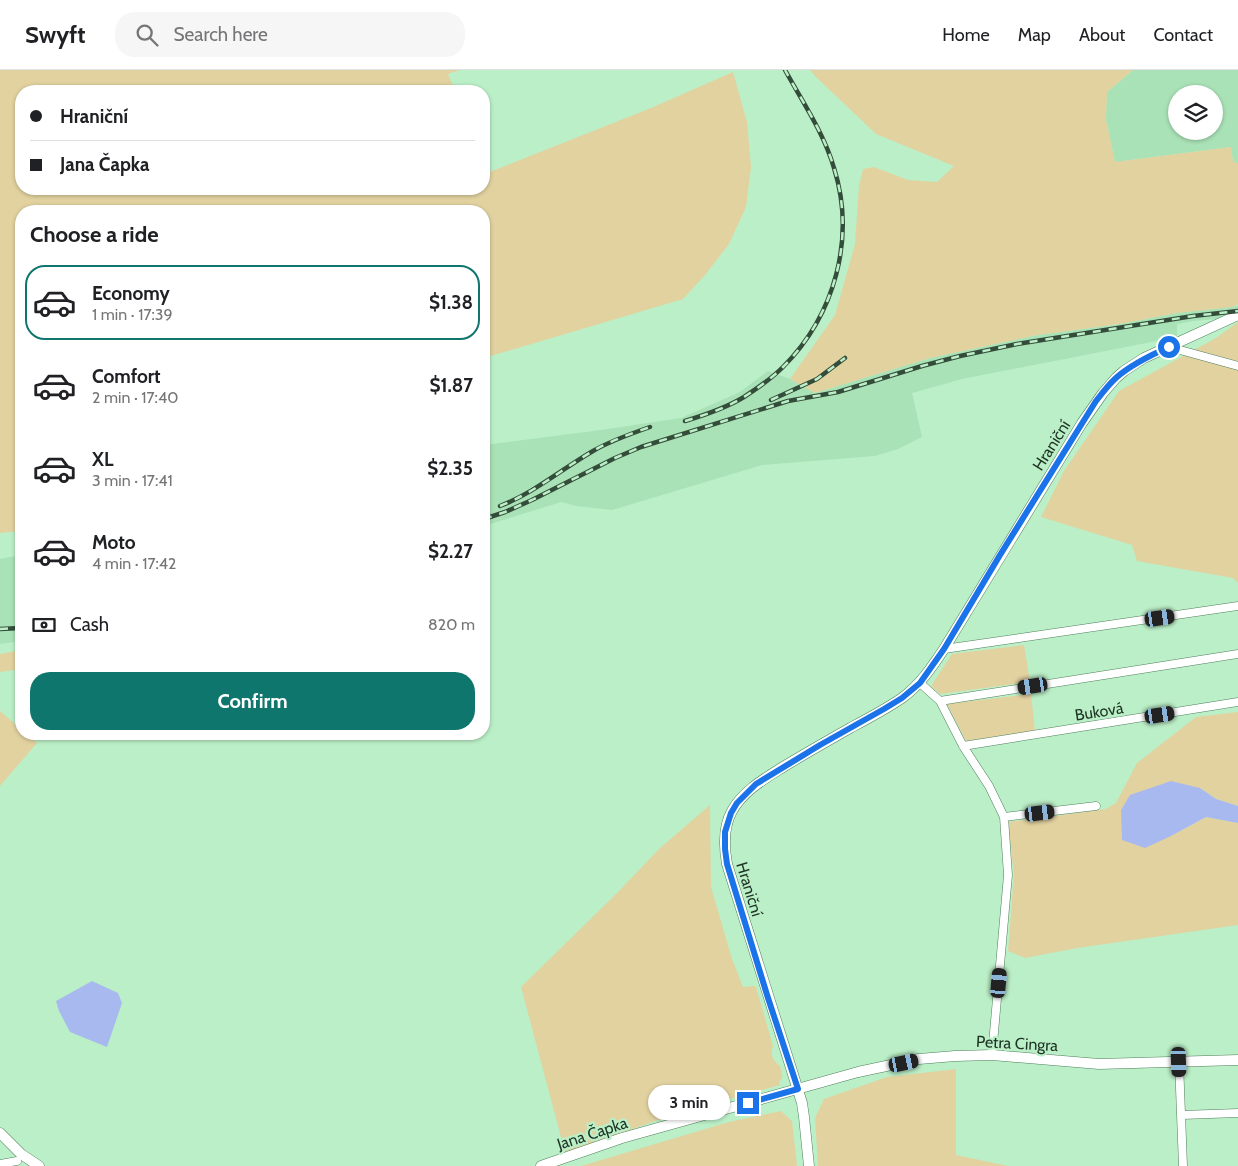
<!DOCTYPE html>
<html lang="en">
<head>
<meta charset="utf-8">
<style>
	:root { --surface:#fff; --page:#f6f6f6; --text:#202124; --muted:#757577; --line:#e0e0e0; --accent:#0f766e }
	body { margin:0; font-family:Cabin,sans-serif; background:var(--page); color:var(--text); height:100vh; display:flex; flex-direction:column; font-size:19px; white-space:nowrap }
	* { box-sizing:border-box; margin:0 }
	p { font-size:16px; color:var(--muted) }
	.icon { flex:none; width:28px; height:28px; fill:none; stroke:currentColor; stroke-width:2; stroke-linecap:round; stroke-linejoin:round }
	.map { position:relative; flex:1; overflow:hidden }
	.drawer { position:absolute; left:15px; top:135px; width:475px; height:535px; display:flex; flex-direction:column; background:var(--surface); border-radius:20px; box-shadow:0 1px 4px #0004 }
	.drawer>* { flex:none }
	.guide { position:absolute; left:15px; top:15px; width:475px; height:110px; border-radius:20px; box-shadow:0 1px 4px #0004; display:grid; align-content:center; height:110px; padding:0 15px; background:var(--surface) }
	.buttons { position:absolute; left:1168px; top:15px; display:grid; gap:10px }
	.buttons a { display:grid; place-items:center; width:55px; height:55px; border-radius:50%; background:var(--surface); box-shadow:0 1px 4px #0004; font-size:25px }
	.end { position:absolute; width:22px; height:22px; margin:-11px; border:6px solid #1a73e8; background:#fff; box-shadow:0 0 0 2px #fff }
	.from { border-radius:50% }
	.bubble { position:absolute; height:35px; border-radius:18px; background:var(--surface); box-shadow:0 1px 4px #0004; font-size:16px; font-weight:700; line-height:35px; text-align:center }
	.car { position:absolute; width:15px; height:30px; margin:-15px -8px; border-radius:6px; box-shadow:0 0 4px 1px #0007; background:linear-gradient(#222 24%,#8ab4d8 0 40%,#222 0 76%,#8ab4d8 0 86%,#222 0) }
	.guide b { display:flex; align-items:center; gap:18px; height:48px; font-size:19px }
	.guide b+b { border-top:1px solid var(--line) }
	.guide i { width:12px; height:12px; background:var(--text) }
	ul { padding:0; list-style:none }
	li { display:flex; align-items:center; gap:15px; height:75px; margin:0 10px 8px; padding:0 5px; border:2px solid transparent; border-radius:20px }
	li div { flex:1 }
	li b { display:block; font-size:19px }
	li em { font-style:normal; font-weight:700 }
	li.current { border-color:var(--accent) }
	li>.icon { width:45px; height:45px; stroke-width:1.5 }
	h2 { padding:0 15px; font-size:22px; line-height:60px }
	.pay { display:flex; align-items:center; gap:12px; height:55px; padding:0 15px; font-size:19px }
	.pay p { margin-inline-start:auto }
	.primary-button { display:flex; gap:10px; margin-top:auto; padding:10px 15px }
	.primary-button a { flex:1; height:58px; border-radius:20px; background:var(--accent); color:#fff; font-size:20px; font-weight:700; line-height:58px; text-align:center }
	header { display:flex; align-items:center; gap:30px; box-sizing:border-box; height:70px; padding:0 25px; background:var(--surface); border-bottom:1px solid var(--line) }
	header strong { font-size:24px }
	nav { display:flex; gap:28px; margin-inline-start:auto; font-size:18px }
	.search { width:350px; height:45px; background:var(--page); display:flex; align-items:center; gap:12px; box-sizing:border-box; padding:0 18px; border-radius:20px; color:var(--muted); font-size:19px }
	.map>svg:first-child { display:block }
	.built { fill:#a9e2b6; fill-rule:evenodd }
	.green { fill:#e2d2a0 }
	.water { fill:#a8b9f0 }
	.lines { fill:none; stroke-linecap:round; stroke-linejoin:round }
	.street-casing { stroke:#4f7f5c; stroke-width:9 }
	.secondary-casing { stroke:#4f7f5c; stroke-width:11 }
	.street { stroke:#fff; stroke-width:8 }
	.secondary { stroke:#fff; stroke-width:10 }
	.rail-casing { stroke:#344d3a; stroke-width:4.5 }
	.rail { stroke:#bbefc7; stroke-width:2.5; stroke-dasharray:8; stroke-linecap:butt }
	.route { stroke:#1a73e8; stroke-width:6 }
	.labels { text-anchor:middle; stroke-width:4.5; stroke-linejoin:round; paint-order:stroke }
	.street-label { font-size:16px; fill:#1e3324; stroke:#bbefc7 }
</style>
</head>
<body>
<header>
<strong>Swyft</strong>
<div class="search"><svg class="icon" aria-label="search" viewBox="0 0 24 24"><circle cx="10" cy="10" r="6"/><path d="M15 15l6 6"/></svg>Search here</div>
<nav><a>Home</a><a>Map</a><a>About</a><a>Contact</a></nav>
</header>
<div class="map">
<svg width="1238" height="1096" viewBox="0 0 1238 1096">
	<rect width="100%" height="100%" fill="#bbefc7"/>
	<path class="built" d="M 1133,0 L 1238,0 L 1238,93 L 1233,92 L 1231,77 L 1115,92 L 1106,50 L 1107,22 ZM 1176,24 L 1214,24 L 1214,61 L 1176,61 Z
		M 1238,236 L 1238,247 L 1194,251 L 1177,254 L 1177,267 L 962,309 L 912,323 L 922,367 L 898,379 L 875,386 L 762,395 L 612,440 L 576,436 L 561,432 L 484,456 L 484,375 L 601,360 L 681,348 L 740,322 L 768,301 L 790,309 L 815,323 L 930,288 L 1038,265 L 1120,254 L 1177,243 Z
		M 21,485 L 21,571 L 0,574 L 0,489 Z"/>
	<path class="green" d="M 0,0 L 460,0 L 448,4 L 455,21 L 21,21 L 21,119 L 484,119 L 484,96 L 487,103 L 651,38 L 733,2 L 747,52 L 751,97 L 746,137 L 729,174 L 705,205 L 683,229 L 484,288 L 484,141 L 21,141 L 21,461 L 0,463 Z
		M 810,0 L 1133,0 L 1107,22 L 1106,50 L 1115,92 L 1231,77 L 1233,92 L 1238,93 L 1238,234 L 1233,237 L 1177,243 L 1120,254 L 1038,265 L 930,288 L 815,323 L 790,309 L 835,245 L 855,174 L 859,116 L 863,99 L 874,97 L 908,110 L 937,112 L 954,96 L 876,64 L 816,7 Z
		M 1238,252 L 1238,513 L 1233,508 L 1137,491 L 1132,475 L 1041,447 L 1064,401 L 1119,321 L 1216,268 Z
		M 1024,575 L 1030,612 L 940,624 L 931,616 L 952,584 Z
		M 21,580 L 21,599 L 0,602 L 0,584 Z
		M 1031,624 L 1035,661 L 966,671 L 947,634 Z
		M 0,641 L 21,659 L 21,664 L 27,664 L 37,673 L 0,716 Z
		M 1238,642 L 1238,736 L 1216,729 L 1200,718 L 1171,766 L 1206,747 L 1238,753 L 1238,855 L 1077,878 L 1025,888 L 1008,881 L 1014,804 L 1008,752 L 1106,739 L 1116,733 L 1137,693 L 1196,647 Z
		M 710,735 L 711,817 L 732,889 L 743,917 L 754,916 L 756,917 L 773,976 C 770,985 773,991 780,996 C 781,1001 785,1008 779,1011 L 780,1015 L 679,1043 L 565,1082 L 521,917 L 617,823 L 660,778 Z
		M 956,999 L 956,1085 L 1008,1096 L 818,1096 L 815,1048 L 824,1029 L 887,1007 Z
		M 781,1041 L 792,1051 L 797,1096 L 581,1096 L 729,1052 Z"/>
	<path class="water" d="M 1171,711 L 1200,718 L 1216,729 L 1238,736 L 1238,753 L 1206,747 L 1171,766 L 1145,778 L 1122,770 L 1121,740 L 1130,725 Z
		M 92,911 L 118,923 L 122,933 L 107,977 L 70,962 L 59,941 L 56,931 Z"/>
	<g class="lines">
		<g class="street-casing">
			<path id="street" d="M 1169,277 L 1238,296
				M 944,579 L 1238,536
				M 920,613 L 940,631 L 963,676 L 989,716 L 1004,747 L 1008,805 L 992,985
				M 940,631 L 1238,584
				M 963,676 L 1238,632
				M 1004,747 L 1096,736
				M 1179,992 L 1183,1096
				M 1182,1045 L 1238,1043
				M 0,1094 L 17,1091"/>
		</g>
		<g class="secondary-casing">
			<path id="secondary" d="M 0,1063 L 21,1084 L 39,1096
				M 541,1096 L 622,1068 L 858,1002 L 919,989 L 955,986 L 992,985 L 1099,994 L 1238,990
				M 809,1096 L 804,1047 L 802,1033 L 727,794 C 724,777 723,757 732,741 C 743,721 764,709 783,697 C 806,683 829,670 852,657 C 869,648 886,639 902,628 C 920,615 932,597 944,579 L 1082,353 L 1103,323 L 1116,308 L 1124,301 L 1144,288 L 1238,245"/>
		</g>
		<use href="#street" class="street"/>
		<use href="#secondary" class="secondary"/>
		<g class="rail-casing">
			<path id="rail" d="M 771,330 L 817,309 L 845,288
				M 685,351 C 705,345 726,338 744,327 C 758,318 772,308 783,297 C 835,245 856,168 834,98 C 824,63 802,31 785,0
				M 500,436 C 534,423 562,399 593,381 C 610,371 630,364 650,357
				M 484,449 L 505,442 L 532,430 L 615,388 L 641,377 L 788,331 L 838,322 L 922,296 L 960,286 L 1017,274 L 1193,246 L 1238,241
				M 0,559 L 21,558"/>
		</g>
		<use href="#rail" class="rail"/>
	</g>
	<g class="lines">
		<path class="route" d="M 748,1033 L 798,1019 L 768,928 L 727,794 L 725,779 L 725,762 L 731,743 L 737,733 L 756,714 L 820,675 L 884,639 L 902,628 L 920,613 L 944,579 L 1000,485 L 1096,331 C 1103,322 1109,314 1117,307 C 1132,294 1151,285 1169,277"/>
	</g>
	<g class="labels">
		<g class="street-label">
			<text transform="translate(1051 375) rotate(-58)" y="6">Hraniční</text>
			<text transform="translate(1099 641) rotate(-9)" y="6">Buková</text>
			<text transform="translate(750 819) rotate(73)" y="6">Hraniční</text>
			<text transform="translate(1017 973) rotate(3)" y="6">Petra Cingra</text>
			<text transform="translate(592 1063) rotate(-18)" y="6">Jana Čapka</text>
		</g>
	</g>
</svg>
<div class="buttons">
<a><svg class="icon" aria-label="layers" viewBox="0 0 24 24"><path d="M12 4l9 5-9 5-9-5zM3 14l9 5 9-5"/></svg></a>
</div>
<i class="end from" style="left:1169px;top:277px"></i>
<i class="end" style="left:748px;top:1033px"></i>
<div class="bubble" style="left:648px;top:1015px;width:82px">3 min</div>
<i class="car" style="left:1160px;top:548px;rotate:82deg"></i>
<i class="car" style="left:1033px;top:616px;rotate:261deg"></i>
<i class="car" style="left:1160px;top:645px;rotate:81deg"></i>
<i class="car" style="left:1040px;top:743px;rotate:83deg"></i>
<i class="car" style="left:999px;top:913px;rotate:5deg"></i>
<i class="car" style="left:1179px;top:992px;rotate:178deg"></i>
<i class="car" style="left:904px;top:993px;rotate:78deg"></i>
<div class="guide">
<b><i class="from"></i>Hraniční</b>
<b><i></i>Jana Čapka</b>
</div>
<section class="drawer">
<h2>Choose a ride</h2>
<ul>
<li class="current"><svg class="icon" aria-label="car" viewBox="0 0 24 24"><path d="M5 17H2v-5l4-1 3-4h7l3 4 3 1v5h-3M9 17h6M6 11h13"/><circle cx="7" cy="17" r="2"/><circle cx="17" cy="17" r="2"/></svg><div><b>Economy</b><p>1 min · 17:39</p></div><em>$1.38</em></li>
<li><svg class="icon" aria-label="car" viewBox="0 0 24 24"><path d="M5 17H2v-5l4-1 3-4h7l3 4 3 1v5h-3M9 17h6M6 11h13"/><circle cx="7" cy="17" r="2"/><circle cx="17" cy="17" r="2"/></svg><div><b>Comfort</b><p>2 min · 17:40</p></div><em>$1.87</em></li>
<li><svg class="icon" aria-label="car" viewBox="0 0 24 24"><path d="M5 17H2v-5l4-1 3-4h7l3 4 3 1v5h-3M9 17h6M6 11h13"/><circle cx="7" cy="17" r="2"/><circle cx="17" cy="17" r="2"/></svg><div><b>XL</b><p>3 min · 17:41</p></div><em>$2.35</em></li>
<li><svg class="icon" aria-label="car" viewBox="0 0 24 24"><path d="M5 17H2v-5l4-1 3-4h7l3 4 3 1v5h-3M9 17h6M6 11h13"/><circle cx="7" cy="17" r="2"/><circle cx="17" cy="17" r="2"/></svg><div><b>Moto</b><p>4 min · 17:42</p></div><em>$2.27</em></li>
</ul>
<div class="pay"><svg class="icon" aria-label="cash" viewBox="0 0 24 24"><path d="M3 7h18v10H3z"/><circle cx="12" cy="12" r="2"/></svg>Cash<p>820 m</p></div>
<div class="primary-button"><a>Confirm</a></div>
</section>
</div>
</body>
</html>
